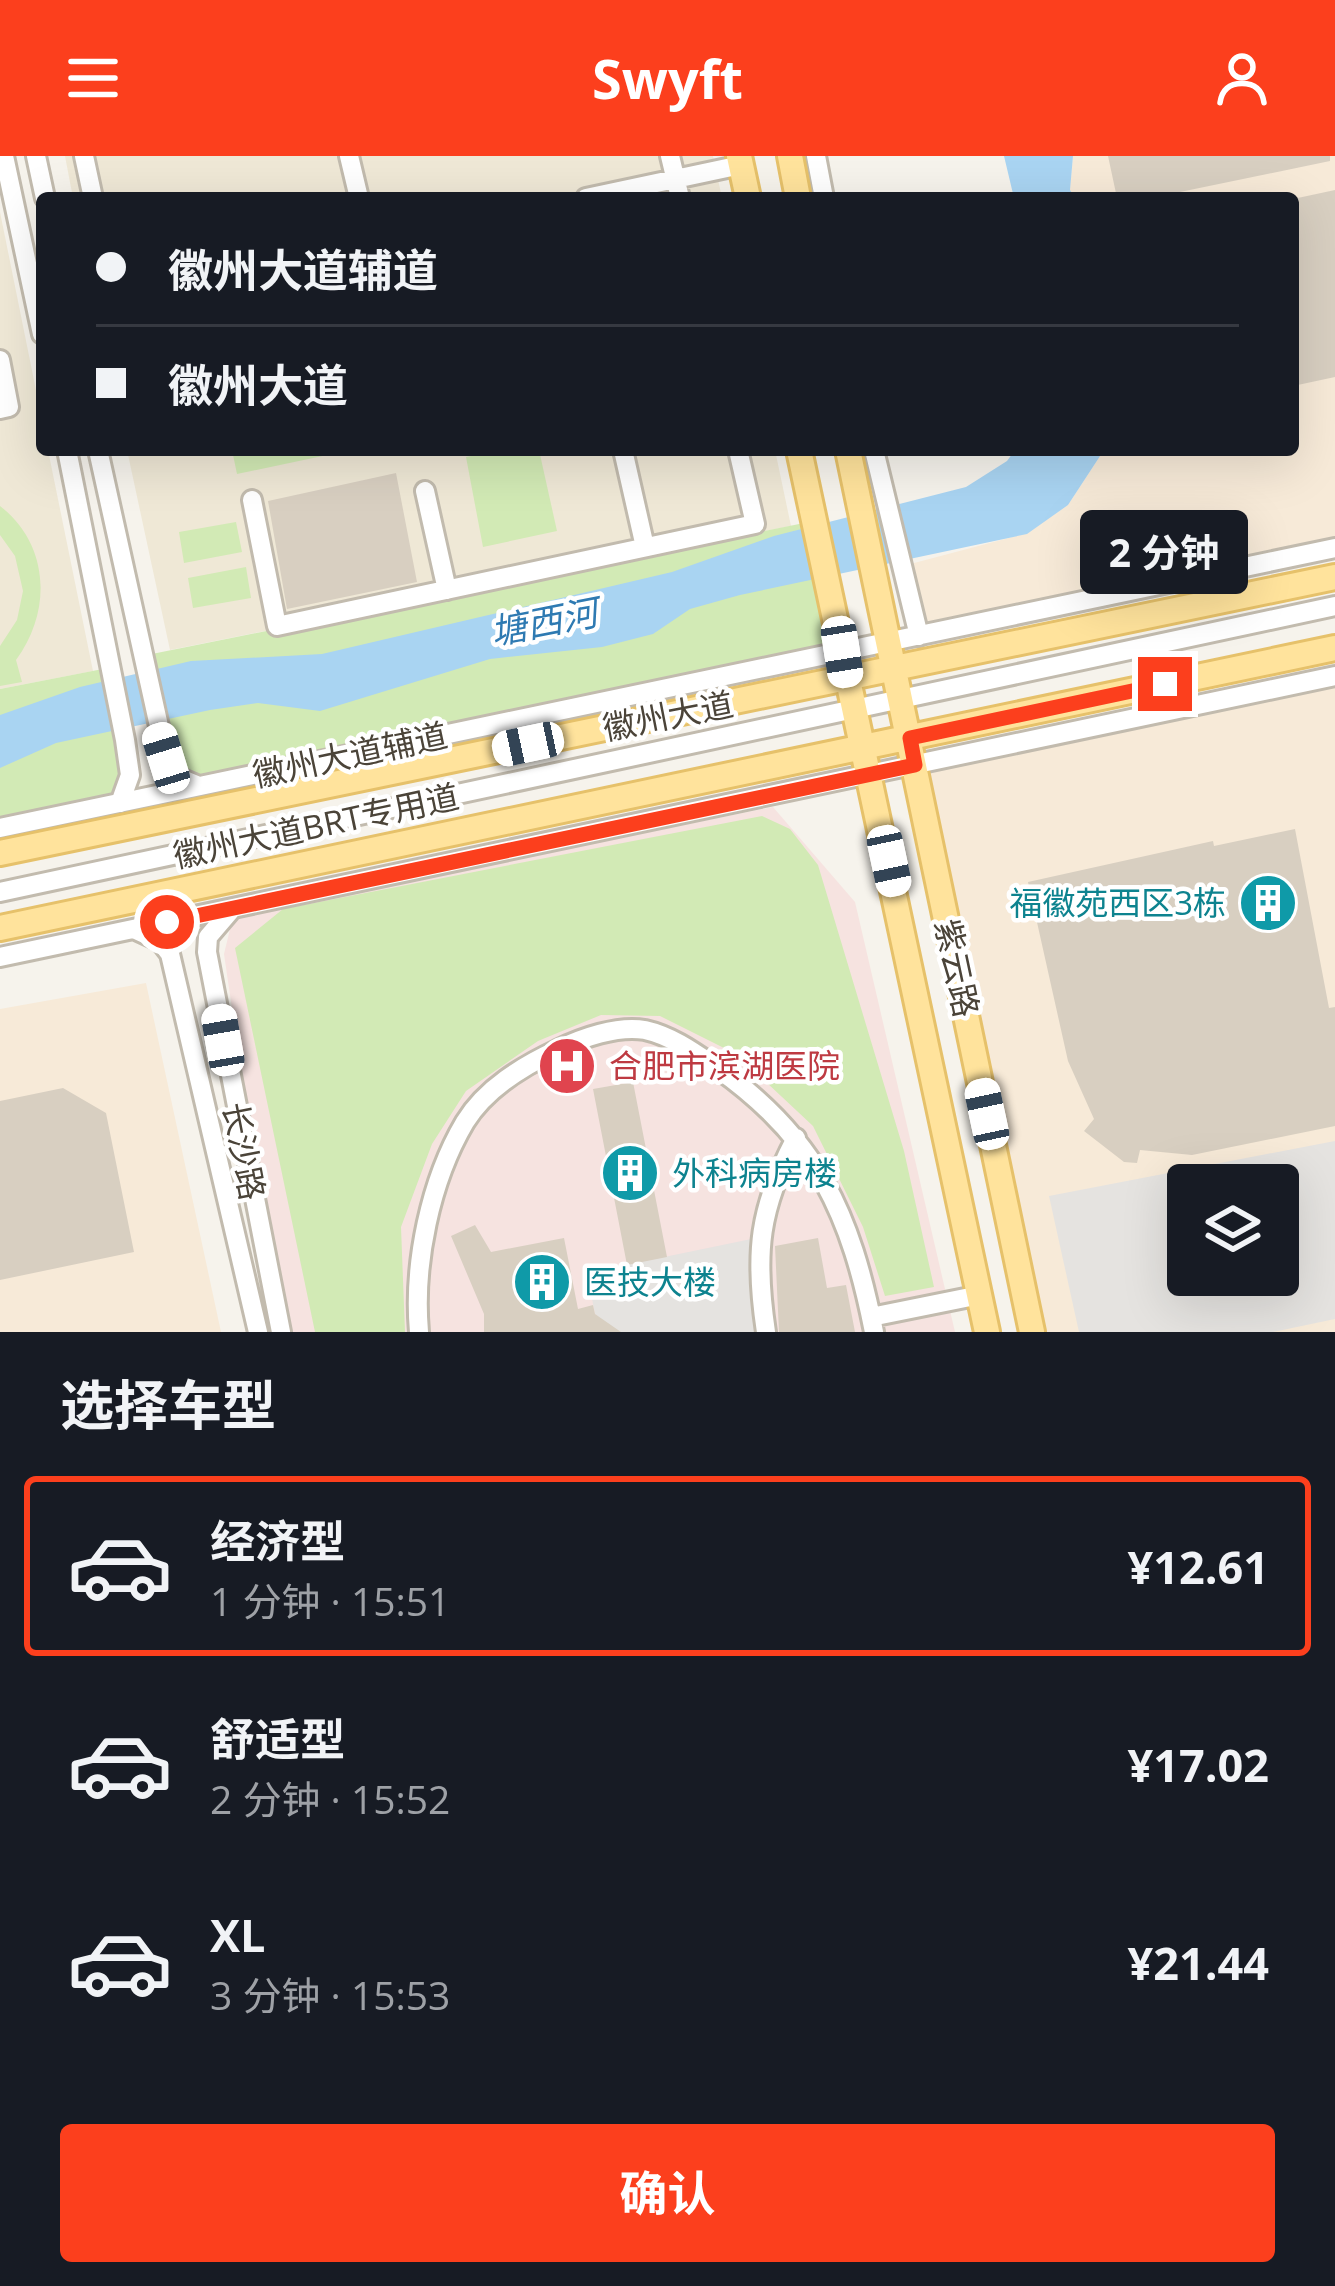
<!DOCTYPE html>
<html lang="zh">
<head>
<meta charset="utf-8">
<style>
	:root { --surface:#171b24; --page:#20242c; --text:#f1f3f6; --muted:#9ea1a6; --line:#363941; --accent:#fc3f1d }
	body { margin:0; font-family:"Open Sans","Noto Sans SC",sans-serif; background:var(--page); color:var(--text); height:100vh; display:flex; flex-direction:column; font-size:45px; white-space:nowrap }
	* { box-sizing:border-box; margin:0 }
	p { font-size:39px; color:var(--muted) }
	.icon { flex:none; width:66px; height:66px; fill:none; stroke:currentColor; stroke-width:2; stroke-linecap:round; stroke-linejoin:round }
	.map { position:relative; height:1176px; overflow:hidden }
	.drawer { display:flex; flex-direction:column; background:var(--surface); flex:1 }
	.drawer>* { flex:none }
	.banner { position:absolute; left:36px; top:36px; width:1263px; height:264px; border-radius:12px; box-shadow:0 12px 48px #0002; display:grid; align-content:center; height:264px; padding:0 60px; background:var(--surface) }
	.controls { position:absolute; left:1167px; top:1008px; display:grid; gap:24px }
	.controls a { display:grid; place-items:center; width:132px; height:132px; border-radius:12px; background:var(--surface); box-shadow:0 12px 48px #0002; font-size:60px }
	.end { position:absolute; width:54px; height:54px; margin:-27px; border:15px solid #fc3f1d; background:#fff; box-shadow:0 0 0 6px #fff }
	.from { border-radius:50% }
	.bubble { position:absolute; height:84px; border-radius:12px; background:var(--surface); box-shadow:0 12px 48px #0002; font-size:39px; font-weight:700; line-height:84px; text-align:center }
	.car { position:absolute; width:36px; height:72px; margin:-36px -18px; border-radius:15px; box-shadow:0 0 9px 3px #0007; background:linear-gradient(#fff 24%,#345 0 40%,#fff 0 76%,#345 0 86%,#fff 0) }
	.banner b { display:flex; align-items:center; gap:42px; height:114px; font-size:45px }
	.banner b+b { border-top:3px solid var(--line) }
	.banner i { width:30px; height:30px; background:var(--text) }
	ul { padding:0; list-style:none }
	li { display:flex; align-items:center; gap:36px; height:180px; margin:0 24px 18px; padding:0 36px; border:6px solid transparent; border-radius:12px }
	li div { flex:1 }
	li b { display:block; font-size:45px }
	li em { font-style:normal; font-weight:700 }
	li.current { border-color:var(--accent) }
	li>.icon { width:108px; height:108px; stroke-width:1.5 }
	h2 { padding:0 60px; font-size:54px; line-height:144px }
	.primary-button { display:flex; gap:24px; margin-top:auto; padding:24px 60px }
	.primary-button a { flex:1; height:138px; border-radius:12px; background:var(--accent); color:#fff; font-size:48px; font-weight:700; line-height:138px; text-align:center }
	header { display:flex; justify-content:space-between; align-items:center; height:156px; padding:0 60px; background:var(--accent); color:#fff; font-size:54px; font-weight:700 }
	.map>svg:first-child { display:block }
	.commercial { fill:#f7ead8; fill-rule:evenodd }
	.education { fill:#efe8d6 }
	.medical { fill:#f6e3e0 }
	.green { fill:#d2eab5 }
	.parking { fill:#e5e3e0; fill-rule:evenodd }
	.water { fill:#a9d4f2 }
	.building { fill:#d8cfc1 }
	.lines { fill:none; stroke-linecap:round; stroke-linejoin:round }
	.minor-casing { stroke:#c2bbae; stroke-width:24 }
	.major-casing { stroke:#e6c16a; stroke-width:30 }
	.minor { stroke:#fff; stroke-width:18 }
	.major { stroke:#ffe39c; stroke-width:24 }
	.route { stroke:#fc3f1d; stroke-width:15 }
	.labels { text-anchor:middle; stroke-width:9; stroke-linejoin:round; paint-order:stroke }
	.street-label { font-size:33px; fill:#4b4439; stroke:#fff }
	.culture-label { font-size:33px; fill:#0d838f; stroke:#fff; text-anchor:start }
	.health-label { font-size:33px; fill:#be3a42; stroke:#fff; text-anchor:start }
	.water-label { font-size:36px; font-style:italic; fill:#2e7ab2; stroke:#fff }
</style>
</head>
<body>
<header><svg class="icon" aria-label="menu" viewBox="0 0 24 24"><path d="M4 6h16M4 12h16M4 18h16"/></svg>Swyft<svg class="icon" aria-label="person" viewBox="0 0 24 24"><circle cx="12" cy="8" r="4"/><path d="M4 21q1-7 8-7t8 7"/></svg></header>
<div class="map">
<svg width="1335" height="1176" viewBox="0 0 1335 1176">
	<rect width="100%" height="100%" fill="#f6f3ec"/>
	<path class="commercial" d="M 1073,0 L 1335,0 L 1335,392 L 919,480 L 899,411 L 1027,377 L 1068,349 L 1104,294 L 1293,294 L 1293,42 L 1075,42 L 1070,34 Z
		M 1335,520 L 1335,1176 L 1032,1176 L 915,609 ZM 1188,1029 L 1278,1029 L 1278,1119 L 1188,1119 Z
		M 146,827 L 221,1176 L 0,1176 L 0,853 Z"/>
	<path class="education" d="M 65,0 L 713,0 L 722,42 L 73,42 Z
		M 0,56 L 42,264 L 42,294 L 48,294 L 93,515 L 0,533 Z
		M 127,294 L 775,294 L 791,370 L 170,494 Z"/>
	<path class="medical" d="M 773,651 L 855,746 L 955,1176 L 290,1176 L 257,1022 L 224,798 L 232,765 L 249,756 Z"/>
	<path class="green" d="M 232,294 L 351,294 L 237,318 Z
		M 501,294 L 539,294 L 557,375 L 483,391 L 466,301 Z
		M 0,350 C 50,389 52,455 16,504 L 22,526 L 0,530 L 0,490 L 17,464 L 23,435 L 15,400 L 0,379 Z
		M 814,365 L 842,496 L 199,630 L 180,622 L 142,500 Z
		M 236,366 L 242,396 L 184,407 L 179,376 Z
		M 246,411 L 251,442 L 193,452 L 188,422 Z
		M 113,511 L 130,619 L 120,647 L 0,672 L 0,533 Z
		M 762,660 L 790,673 L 818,709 L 904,995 L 934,1131 L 885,1140 L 863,1071 L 813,970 L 736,898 L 660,860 L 601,859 L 538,885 L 466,935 L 432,988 L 401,1071 L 405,1176 L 315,1176 L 235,792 L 283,753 Z"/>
	<path class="parking" d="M 1335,985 L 1335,1163 L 1273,1176 L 1079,1176 L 1049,1040 ZM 1188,1029 L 1278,1029 L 1278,1119 L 1188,1119 Z
		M 761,1081 L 766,1176 L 616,1176 L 595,1158 L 587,1117 Z"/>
	<path class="water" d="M 1004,0 L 1073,0 L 1070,34 L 1075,42 L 1014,42 Z
		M 1015,294 L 1104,294 L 1068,349 L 1027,378 L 740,439 L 690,453 L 653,478 L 602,491 L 490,503 L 320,555 L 258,547 L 210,554 L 56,587 L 0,612 L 0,559 L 80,531 L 191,505 L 322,498 L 672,416 L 774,380 L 966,331 L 1007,305 Z"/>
	<path class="building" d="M 1108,0 L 1330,0 L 1330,5 L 1151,42 L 1117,42 Z
		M 1335,34 L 1335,221 L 1293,230 L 1293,43 Z
		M 396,317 L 417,426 L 287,453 L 268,345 Z
		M 1295,673 L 1329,852 L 1335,851 L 1335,970 L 1192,999 L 1140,994 L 1137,1007 L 1124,1006 L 1084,975 L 1094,963 L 1068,905 L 1028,726 L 1213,685 L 1214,690 Z
		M 633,926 L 667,1101 L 627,1109 L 593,933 Z
		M 63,932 L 106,957 L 134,1096 L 0,1124 L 0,945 Z
		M 475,1069 L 491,1096 L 564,1082 L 578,1153 L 593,1149 L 595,1158 L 621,1176 L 484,1176 L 484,1158 L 451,1080 Z
		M 818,1082 L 827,1132 L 846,1129 L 855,1176 L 779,1176 L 775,1090 Z"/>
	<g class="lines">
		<g class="minor-casing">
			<path id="minor" d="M 4,0 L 42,178
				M 36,0 L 45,42
				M 84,0 L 93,42
				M 349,0 L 359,42
				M 670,0 L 680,42
				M 816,0 L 824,42
				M 586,42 L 741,9
				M 0,204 L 9,251 L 0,253
				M 67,294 L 125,584 L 130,619 L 120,647
				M 98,294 L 166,602 L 180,622 L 199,630
				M 623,294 L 645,391
				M 874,294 L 919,480
				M 425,335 L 447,434
				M 252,344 L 277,470 L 755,368 L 738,294
				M 0,672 L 1335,392
				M 0,736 L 1335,450
				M 232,753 L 208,781 L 207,796 L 281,1176
				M 134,773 L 160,785 L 170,798 L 258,1176
				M 0,801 L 1335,520
				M 871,1161 L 980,1139
				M 419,1176 C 413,1108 430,1025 465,966 C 486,932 523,910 557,894 C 581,882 618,869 645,874 C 672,880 695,897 717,912 C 817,982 851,1059 874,1176
				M 766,1176 C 754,1097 759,1052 796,982"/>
		</g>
		<g class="major-casing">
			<path id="major" d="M 739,0 L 748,42
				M 790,0 L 798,42
				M 799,294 L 987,1176
				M 848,294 L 1032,1176
				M 0,697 L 1335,421
				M 0,772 L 1335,492"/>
		</g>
		<use href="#minor" class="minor"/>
		<use href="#major" class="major"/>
	</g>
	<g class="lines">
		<path class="route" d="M 167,766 L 915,609 L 910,582 L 1165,528"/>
	</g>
	<defs>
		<g id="building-disc" transform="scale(3)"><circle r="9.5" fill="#0f9aa8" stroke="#fff"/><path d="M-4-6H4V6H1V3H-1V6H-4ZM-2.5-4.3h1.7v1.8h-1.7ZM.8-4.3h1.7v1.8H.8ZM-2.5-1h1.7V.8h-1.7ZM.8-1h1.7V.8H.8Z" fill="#fff"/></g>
		<g id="hospital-disc" transform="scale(3)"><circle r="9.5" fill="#e0444e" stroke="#fff"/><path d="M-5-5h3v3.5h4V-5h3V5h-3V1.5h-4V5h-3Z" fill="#fff"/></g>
	</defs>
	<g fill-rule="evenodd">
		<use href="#building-disc" x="1268" y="747"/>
		<use href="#hospital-disc" x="567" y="910"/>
		<use href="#building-disc" x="630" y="1017"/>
		<use href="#building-disc" x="542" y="1126"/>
	</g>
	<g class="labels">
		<g class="street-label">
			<text transform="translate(668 560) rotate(-11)" y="12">徽州大道</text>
			<text transform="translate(350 599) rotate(-12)" y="12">徽州大道辅道</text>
			<text transform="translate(316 670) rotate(-12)" y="12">徽州大道BRT专用道</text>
			<text transform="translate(957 812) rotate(78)" y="12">紫云路</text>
			<text transform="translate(244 995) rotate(79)" y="12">长沙路</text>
		</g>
		<g class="culture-label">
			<text x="1226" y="759" text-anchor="end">福徽苑西区3栋</text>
			<text x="672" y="1029">外科病房楼</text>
			<text x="584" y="1138">医技大楼</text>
		</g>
		<g class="health-label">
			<text x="609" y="922">合肥市滨湖医院</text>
		</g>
		<g class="water-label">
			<text transform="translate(544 466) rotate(-11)" y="13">塘西河</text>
		</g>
	</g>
</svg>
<div class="controls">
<a><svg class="icon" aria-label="layers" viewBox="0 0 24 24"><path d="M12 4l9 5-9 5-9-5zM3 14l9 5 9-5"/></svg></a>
</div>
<i class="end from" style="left:167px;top:766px"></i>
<i class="end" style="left:1165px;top:528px"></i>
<div class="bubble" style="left:1080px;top:354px;width:168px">2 分钟</div>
<i class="car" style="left:842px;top:496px;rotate:171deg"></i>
<i class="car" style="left:528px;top:588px;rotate:258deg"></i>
<i class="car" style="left:166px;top:602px;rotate:343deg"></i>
<i class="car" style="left:889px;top:705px;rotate:168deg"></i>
<i class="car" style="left:223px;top:884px;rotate:350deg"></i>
<i class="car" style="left:987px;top:958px;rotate:348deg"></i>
<div class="banner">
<b><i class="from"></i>徽州大道辅道</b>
<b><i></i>徽州大道</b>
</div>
</div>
<section class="drawer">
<h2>选择车型</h2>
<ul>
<li class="current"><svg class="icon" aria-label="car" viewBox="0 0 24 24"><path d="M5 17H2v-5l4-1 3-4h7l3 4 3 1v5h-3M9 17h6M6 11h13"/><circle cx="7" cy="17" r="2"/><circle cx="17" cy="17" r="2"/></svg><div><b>经济型</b><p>1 分钟 · 15:51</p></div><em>¥12.61</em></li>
<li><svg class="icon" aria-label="car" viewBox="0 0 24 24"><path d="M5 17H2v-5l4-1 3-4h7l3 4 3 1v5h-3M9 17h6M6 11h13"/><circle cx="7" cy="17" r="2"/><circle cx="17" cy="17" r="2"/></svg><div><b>舒适型</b><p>2 分钟 · 15:52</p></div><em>¥17.02</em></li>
<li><svg class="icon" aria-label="car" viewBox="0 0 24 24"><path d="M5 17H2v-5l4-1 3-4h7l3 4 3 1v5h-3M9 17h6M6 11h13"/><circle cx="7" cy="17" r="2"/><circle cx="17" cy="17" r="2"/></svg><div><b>XL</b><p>3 分钟 · 15:53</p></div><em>¥21.44</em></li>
</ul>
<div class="primary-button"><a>确认</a></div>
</section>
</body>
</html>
